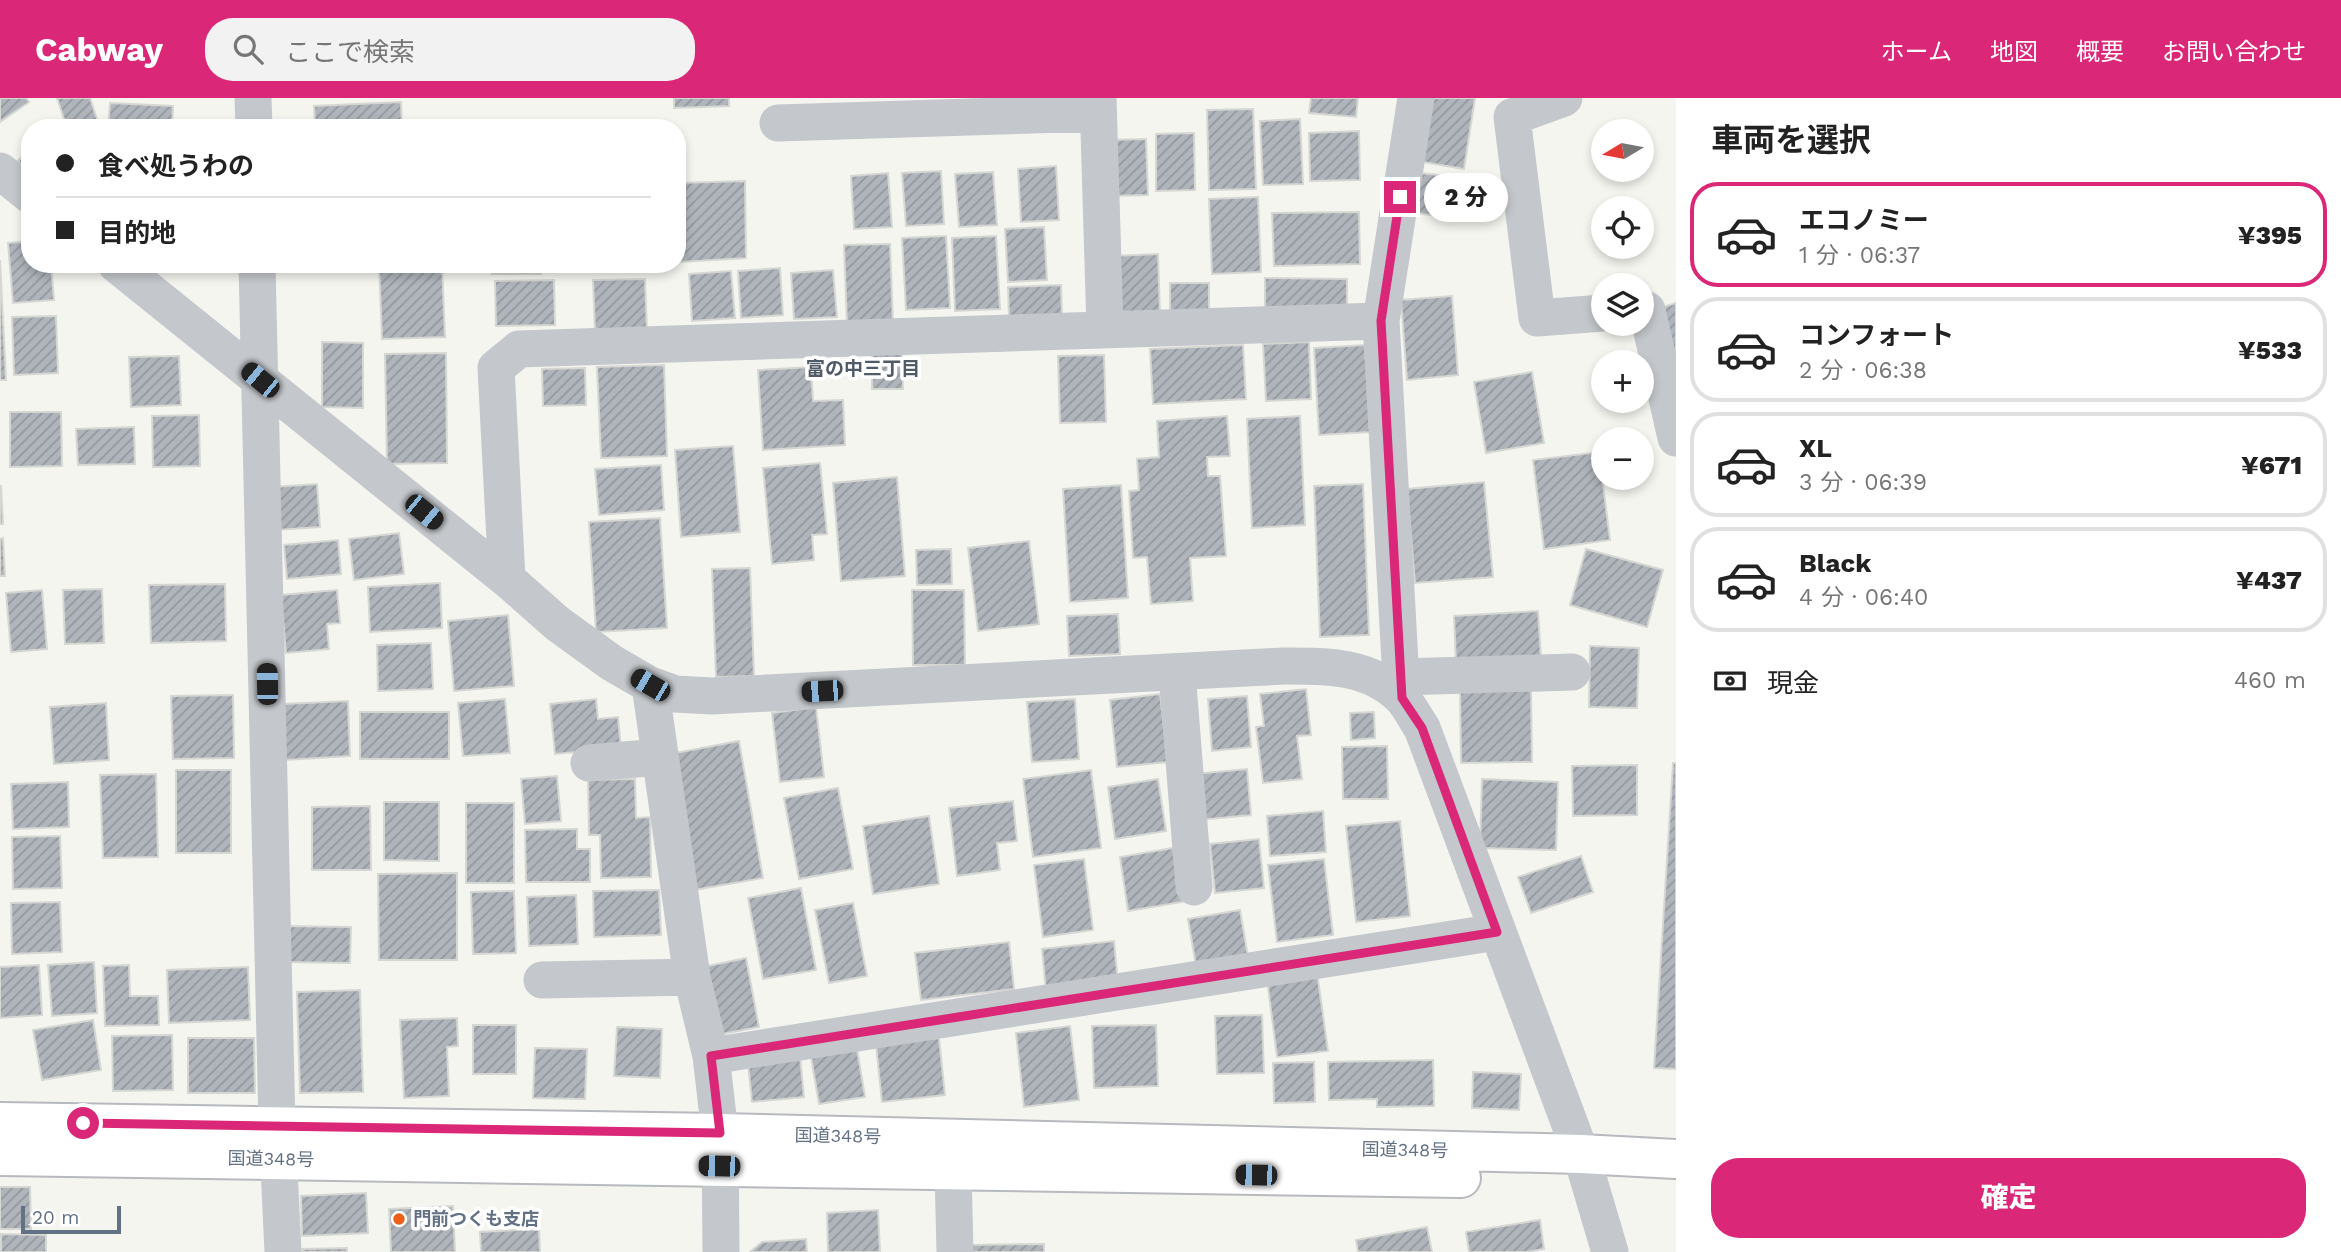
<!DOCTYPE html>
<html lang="ja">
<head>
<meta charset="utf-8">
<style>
	:root { --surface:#fff; --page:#f2f2f2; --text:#222; --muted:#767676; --line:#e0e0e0; --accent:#db2777 }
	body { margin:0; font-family:"Work Sans","Noto Sans JP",sans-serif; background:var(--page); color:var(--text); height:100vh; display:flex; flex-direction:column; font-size:26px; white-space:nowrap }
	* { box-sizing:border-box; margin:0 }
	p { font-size:23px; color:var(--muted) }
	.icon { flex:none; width:38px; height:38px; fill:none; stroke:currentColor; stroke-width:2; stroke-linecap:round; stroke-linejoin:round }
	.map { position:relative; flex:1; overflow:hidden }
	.drawer { display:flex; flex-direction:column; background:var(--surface); width:665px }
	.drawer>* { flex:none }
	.banner { position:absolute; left:21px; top:21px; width:665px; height:154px; border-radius:28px; box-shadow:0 4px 10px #0003; display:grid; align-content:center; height:154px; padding:0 35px; background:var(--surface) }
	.needle { width:46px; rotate:260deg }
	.controls { position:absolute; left:1591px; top:21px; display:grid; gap:14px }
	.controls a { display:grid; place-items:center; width:63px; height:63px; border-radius:50%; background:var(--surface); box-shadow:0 4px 10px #0003; font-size:35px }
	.scale { position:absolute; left:21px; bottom:18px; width:100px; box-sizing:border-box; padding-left:7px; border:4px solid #627184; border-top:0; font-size:19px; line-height:24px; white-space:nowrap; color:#627184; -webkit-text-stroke:5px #fff; paint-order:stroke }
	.end { position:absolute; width:32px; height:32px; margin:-16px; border:9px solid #db2777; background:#fff; box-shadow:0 0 0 4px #fff }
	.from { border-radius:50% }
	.bubble { position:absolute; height:49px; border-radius:24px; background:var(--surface); box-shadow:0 4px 10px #0003; font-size:23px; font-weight:800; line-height:49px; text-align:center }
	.car { position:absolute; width:21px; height:42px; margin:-21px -10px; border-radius:9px; box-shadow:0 0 5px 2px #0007; background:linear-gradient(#222 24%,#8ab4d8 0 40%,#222 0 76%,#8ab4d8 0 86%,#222 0) }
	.banner b { display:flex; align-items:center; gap:24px; height:66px; font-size:26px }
	.banner b+b { border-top:2px solid var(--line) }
	.banner i { width:18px; height:18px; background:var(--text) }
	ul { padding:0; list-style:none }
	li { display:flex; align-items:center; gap:21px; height:105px; margin:0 14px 10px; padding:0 21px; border:4px solid var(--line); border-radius:28px }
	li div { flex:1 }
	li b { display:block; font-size:26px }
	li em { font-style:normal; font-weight:800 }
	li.selected { border-color:var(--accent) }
	li>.icon { width:63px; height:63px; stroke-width:1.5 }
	h2 { padding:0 35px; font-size:32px; line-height:84px }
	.pay { display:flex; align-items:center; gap:18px; height:77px; padding:0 35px; font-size:26px }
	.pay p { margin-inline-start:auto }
	.action { display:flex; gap:14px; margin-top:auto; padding:14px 35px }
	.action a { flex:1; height:80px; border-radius:28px; background:var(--accent); color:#fff; font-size:28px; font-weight:800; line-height:80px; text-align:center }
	header { display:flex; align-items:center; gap:42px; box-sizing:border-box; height:98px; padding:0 35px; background:var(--accent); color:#fff }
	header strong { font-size:33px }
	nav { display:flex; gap:38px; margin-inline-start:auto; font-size:24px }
	.search { width:490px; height:63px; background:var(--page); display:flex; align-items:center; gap:18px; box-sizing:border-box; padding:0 24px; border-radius:28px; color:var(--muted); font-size:26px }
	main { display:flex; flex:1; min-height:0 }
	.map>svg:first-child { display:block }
	.building { fill:url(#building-hatch); stroke:#d6d6d3; stroke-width:2 }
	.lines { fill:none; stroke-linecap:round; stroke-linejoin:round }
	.highway-casing { stroke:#b6b9bd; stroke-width:42 }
	.minor { stroke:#c4c7cb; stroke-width:37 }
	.highway { stroke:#fff; stroke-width:38 }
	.route { stroke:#db2777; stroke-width:9 }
	.poi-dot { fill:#ed5f19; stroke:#fff; stroke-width:2.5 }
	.labels { text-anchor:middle; stroke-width:7; stroke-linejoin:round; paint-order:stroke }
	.street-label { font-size:18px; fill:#627184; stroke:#fff }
	.poi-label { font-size:18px; font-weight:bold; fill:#627184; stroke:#fff; text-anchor:start }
	.neighbourhood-label { font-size:19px; font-weight:bold; fill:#505b68; stroke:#fff }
</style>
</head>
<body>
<header>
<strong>Cabway</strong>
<div class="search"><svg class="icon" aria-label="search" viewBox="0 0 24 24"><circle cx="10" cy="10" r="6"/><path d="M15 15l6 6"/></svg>ここで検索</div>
<nav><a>ホーム</a><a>地図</a><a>概要</a><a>お問い合わせ</a></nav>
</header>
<main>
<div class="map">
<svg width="1676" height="1154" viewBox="0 0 1676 1154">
	<defs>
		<pattern id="building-hatch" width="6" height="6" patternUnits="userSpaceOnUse" patternTransform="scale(1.75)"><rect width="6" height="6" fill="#afb5bb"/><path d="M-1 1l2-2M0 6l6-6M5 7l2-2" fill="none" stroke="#92989e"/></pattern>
	</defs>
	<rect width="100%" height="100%" fill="#f5f5f0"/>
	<path class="building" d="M 0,0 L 26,0 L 29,4 L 0,24 Z
		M 57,0 L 90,0 L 100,30 L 67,30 Z
		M 674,0 L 729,0 L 729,8 L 674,10 Z
		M 1311,0 L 1358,0 L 1356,19 L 1309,15 Z
		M 1427,0 L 1475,0 L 1464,71 L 1417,63 Z
		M 401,4 L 402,30 L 315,30 L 314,8 Z
		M 110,5 L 173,8 L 172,30 L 108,30 Z
		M 1253,11 L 1256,91 L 1209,92 L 1207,12 Z
		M 1300,21 L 1303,86 L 1263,87 L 1260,23 Z
		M 1359,33 L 1360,82 L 1310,83 L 1309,35 Z
		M 1194,35 L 1195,92 L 1156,93 L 1156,36 Z
		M 1146,41 L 1148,97 L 1111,98 L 1109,42 Z
		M 30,49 L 30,73 L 18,63 Z
		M 1056,68 L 1059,122 L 1021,124 L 1018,71 Z
		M 941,73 L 944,126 L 906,128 L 902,75 Z
		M 993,74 L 997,127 L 959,129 L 955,76 Z
		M 888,75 L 892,129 L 854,131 L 851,78 Z
		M 1420,75 L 1464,80 L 1459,120 L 1415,115 Z
		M 745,83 L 746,160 L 680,164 L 678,85 Z
		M 1258,99 L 1261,174 L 1212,176 L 1209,101 Z
		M 1359,114 L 1360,166 L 1274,168 L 1272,115 Z
		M 1044,129 L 1047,182 L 1008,184 L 1005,131 Z
		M 946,138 L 950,210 L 906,212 L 902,140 Z
		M 996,138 L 1000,211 L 955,213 L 952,140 Z
		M 30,143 L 30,166 L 51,166 L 54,202 L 13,205 L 8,145 Z
		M 890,146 L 893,225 L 847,226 L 844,147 Z
		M 1158,156 L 1160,216 L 1114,217 L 1113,158 Z
		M 0,162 L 6,282 L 0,282 Z
		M 379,166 L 442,166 L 445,239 L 382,241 Z
		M 492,166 L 541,166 L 541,176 L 492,176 Z
		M 780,170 L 783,217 L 741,220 L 738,173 Z
		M 833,172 L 837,219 L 794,221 L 791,175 Z
		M 731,173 L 735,220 L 692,223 L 689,176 Z
		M 1265,180 L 1347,181 L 1347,212 L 1265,212 Z
		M 645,181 L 647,233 L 595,234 L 593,182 Z
		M 554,182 L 555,227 L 496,228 L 495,183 Z
		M 1170,185 L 1209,185 L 1209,217 L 1170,216 Z
		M 1061,187 L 1062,220 L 1009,221 L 1008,189 Z
		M 1452,198 L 1458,277 L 1407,282 L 1401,202 Z
		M 1676,205 L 1676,259 L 1660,210 Z
		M 56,218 L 58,275 L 14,277 L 12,219 Z
		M 322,244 L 363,245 L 363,310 L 322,309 Z
		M 1309,244 L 1311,301 L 1266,303 L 1263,246 Z
		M 1243,247 L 1246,301 L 1153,306 L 1150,251 Z
		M 1365,247 L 1370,334 L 1319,337 L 1314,250 Z
		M 446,255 L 447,365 L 387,366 L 385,256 Z
		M 872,256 L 902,256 L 903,291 L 872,291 Z
		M 1104,257 L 1106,324 L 1060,325 L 1058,258 Z
		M 179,258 L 181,307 L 131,309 L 129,259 Z
		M 664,267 L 667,358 L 601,360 L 597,269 Z
		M 811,269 L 813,303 L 843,302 L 845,347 L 763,352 L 758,272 Z
		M 585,270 L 586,307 L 543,308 L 542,271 Z
		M 1532,274 L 1544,345 L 1486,355 L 1474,284 Z
		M 10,314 L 61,314 L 62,368 L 10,369 Z
		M 199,317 L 200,368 L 153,369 L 152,318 Z
		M 1227,318 L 1230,358 L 1207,359 L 1208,378 L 1220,378 L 1226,458 L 1190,460 L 1193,503 L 1151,506 L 1147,459 L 1133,460 L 1129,393 L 1139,392 L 1137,361 L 1159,359 L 1157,323 Z
		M 1300,318 L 1305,427 L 1252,430 L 1247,321 Z
		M 134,329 L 135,366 L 78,367 L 76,331 Z
		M 733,348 L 740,434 L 681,439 L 675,352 Z
		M 1599,354 L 1610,442 L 1544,451 L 1533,362 Z
		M 820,365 L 827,436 L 812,437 L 814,462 L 772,466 L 763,370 Z
		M 661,367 L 664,412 L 599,417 L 595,371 Z
		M 897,379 L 905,478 L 841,483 L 833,385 Z
		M 1484,384 L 1493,479 L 1415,485 L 1407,391 Z
		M 317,386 L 320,429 L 276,432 L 273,389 Z
		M 1363,386 L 1369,537 L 1320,539 L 1314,388 Z
		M 1121,387 L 1128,500 L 1070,504 L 1063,391 Z
		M 0,388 L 1,388 L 3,426 L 0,426 Z
		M 660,420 L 667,530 L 596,534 L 589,424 Z
		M 399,435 L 404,476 L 354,482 L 349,441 Z
		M 3,440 L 5,478 L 0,478 L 0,441 Z
		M 338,442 L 341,476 L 287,481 L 284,447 Z
		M 1029,443 L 1039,526 L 978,533 L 968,450 Z
		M 951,451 L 952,486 L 917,487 L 916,452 Z
		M 1586,451 L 1663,472 L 1647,529 L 1570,507 Z
		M 750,470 L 754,578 L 716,579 L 712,471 Z
		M 440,485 L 442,530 L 370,534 L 368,489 Z
		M 225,486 L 226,543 L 151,545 L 149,487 Z
		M 102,491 L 104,545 L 65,546 L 63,492 Z
		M 42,492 L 47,551 L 11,554 L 6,495 Z
		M 337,492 L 340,525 L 327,526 L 329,551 L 286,555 L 281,497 Z
		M 912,492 L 964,492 L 965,567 L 913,567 Z
		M 1538,513 L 1541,560 L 1456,565 L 1454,518 Z
		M 1118,516 L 1120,556 L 1069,558 L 1067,518 Z
		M 508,517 L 514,588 L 454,593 L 448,523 Z
		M 431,545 L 433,591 L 378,593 L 377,547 Z
		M 1590,548 L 1639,550 L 1637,610 L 1589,609 Z
		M 1306,591 L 1311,637 L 1297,638 L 1302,681 L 1263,685 L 1256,629 L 1264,628 L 1260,596 Z
		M 1531,591 L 1532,664 L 1461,665 L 1460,592 Z
		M 1160,596 L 1168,664 L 1117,669 L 1110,602 Z
		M 233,597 L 234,660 L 173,661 L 171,598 Z
		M 1247,598 L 1251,649 L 1212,653 L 1208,601 Z
		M 505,601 L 510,655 L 463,658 L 458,605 Z
		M 596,601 L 598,621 L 618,619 L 621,650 L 555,656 L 550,606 Z
		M 1075,601 L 1079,661 L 1032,664 L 1027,604 Z
		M 348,603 L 350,658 L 286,662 L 283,606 Z
		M 106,605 L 109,662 L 54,666 L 50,609 Z
		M 816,609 L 824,679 L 780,684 L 772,615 Z
		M 360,614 L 449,614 L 449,661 L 360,661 Z
		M 1374,614 L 1375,640 L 1351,642 L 1350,615 Z
		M 739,643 L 763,780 L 694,792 L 670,656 Z
		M 1387,648 L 1388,701 L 1343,701 L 1342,649 Z
		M 1673,665 L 1676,665 L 1676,971 L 1654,970 Z
		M 1637,667 L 1637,717 L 1573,718 L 1572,668 Z
		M 1247,671 L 1251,717 L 1199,722 L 1195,676 Z
		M 176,672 L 231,672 L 231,755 L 176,755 Z
		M 1091,672 L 1101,750 L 1033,759 L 1023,681 Z
		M 156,676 L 158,759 L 103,760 L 100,677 Z
		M 557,678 L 561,723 L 525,726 L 521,681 Z
		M 635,681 L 636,720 L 650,719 L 651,779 L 601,780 L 600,737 L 589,737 L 588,682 Z
		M 1158,681 L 1166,733 L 1115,741 L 1108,689 Z
		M 1482,681 L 1558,684 L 1556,752 L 1480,750 Z
		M 68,684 L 69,729 L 13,731 L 11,686 Z
		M 838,690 L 853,771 L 799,781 L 784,700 Z
		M 1013,703 L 1017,743 L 997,745 L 1000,772 L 957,778 L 949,710 Z
		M 384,704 L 439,704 L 439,763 L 384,762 Z
		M 466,705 L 514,705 L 514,785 L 466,785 Z
		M 370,708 L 371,772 L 312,772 L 312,709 Z
		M 1323,713 L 1326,754 L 1270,758 L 1267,718 Z
		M 929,718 L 939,786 L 873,796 L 863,728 Z
		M 1400,723 L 1410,818 L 1356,824 L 1346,728 Z
		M 577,731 L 577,751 L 590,751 L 590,784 L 526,784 L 525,732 Z
		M 60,738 L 62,790 L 13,791 L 12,739 Z
		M 1259,741 L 1264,790 L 1215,795 L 1210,746 Z
		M 1173,750 L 1182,804 L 1128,813 L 1120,759 Z
		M 1581,758 L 1593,794 L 1531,815 L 1518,779 Z
		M 1084,761 L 1093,832 L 1043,839 L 1034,767 Z
		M 1324,761 L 1333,837 L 1277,844 L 1268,767 Z
		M 457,775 L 457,862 L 379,862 L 378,776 Z
		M 801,790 L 816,872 L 763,881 L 748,800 Z
		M 659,792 L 661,837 L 594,839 L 593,793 Z
		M 514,793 L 516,855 L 473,856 L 471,794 Z
		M 576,797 L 578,846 L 529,848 L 527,799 Z
		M 60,804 L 62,854 L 12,856 L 11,805 Z
		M 853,805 L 867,878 L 829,885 L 815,812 Z
		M 1240,812 L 1248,859 L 1196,868 L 1188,821 Z
		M 284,828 L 351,829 L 350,865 L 283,864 Z
		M 1114,843 L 1118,885 L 1046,893 L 1042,851 Z
		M 1009,844 L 1014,891 L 921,902 L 915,855 Z
		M 746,860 L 759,929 L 717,937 L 703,869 Z
		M 94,864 L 97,915 L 52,918 L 48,867 Z
		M 39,867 L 42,917 L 0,920 L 0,869 Z
		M 129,867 L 130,898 L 158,898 L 159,927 L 105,928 L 103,868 Z
		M 248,869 L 250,922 L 169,925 L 167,872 Z
		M 1317,874 L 1328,953 L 1277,959 L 1267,881 Z
		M 360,892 L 363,994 L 300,995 L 297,894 Z
		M 1262,917 L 1264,975 L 1217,976 L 1215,918 Z
		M 457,920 L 458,948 L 447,949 L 449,998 L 404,1000 L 400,922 Z
		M 93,922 L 101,972 L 42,982 L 33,932 Z
		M 473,927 L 516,927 L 516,976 L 473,976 Z
		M 1156,927 L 1158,988 L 1094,990 L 1092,928 Z
		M 1070,928 L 1079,1002 L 1024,1009 L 1016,935 Z
		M 617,929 L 662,931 L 660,980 L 614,978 Z
		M 172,937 L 173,992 L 113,993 L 112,938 Z
		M 188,940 L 254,940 L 255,995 L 188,995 Z
		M 939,940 L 945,997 L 882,1004 L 876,947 Z
		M 856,945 L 865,999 L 819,1006 L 810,953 Z
		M 535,950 L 587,951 L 585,1001 L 533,1000 Z
		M 800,959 L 804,999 L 752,1004 L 748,965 Z
		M 1433,962 L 1434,1008 L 1377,1009 L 1377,1001 L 1329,1002 L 1328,964 Z
		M 1314,964 L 1315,1004 L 1274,1005 L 1273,965 Z
		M 1473,974 L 1521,976 L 1519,1012 L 1472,1010 Z
		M 0,1089 L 30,1089 L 31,1131 L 0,1131 Z
		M 366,1095 L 368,1135 L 302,1138 L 301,1098 Z
		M 453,1108 L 455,1154 L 391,1154 L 389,1111 Z
		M 878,1112 L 880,1154 L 828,1154 L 827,1115 Z
		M 1540,1122 L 1544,1151 L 1526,1154 L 1469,1154 L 1466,1134 Z
		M 1427,1129 L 1432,1154 L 1358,1154 L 1356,1142 Z
		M 539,1131 L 540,1154 L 481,1154 L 480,1134 Z
		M 1,1136 L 46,1137 L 46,1154 L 1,1154 Z
		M 806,1141 L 807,1154 L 750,1154 L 762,1144 Z
		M 1044,1146 L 1044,1154 L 969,1154 L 969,1147 Z
		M 347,1150 L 347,1154 L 303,1154 L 302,1151 Z"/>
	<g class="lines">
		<g class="highway-casing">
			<path id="highway" d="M 0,1024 L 720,1035 L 1581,1056 L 1676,1061
				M 0,1058 L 1461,1080"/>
		</g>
		<path class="minor" d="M 253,0 L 254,30
			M 1098,0 L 1105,231
			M 1564,0 L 1512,19 L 1537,220 L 1603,215
			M 778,25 L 1098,15
			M 0,73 L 30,97
			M 116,166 L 507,481 L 558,526 L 612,565 L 650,587 L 675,596 L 712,598 L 1284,568 C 1326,568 1369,567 1401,599 C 1409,607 1415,620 1422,630 L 1581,1056 L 1610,1154
			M 257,166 L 277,1028 L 283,1154
			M 1642,213 L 1647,212 L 1676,340
			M 507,481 L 496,270 L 519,251 L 1381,223
			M 1177,574 L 1194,789
			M 1401,579 L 1572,574
			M 650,587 L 692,879 L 711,958 L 720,1035 L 721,1154
			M 1402,600 L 1381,223 L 1416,0
			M 589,665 L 660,659
			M 542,882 L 692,879
			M 711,958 L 1497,834
			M 953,1072 L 955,1154"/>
		<use href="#highway" class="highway"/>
	</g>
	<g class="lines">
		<path class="route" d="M 83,1025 L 720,1035 L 711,958 L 1497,834 L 1422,630 L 1402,600 L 1381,223 L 1400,99"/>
	</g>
	<circle class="poi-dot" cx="399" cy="1121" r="7"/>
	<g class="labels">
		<g class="street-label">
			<text transform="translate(838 1038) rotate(1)" y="6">国道348号</text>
			<text transform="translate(1405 1052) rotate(1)" y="6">国道348号</text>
			<text transform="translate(271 1061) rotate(1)" y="6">国道348号</text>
		</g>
		<g class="poi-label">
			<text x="413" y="1127">門前つくも支店</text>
		</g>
		<g class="neighbourhood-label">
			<text x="863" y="277">富の中三丁目</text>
		</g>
	</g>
</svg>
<div class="controls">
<a><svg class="needle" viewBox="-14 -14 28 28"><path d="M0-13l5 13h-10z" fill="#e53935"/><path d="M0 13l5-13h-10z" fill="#767676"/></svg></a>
<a><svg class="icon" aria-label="locate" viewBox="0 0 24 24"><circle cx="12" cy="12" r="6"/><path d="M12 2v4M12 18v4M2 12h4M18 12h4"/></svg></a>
<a><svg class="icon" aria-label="layers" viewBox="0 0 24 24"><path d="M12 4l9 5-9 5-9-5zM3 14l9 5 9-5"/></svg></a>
<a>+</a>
<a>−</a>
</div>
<div class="scale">20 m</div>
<i class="end from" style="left:83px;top:1025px"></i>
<i class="end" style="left:1400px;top:99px"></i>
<div class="bubble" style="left:1424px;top:75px;width:84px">2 分</div>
<i class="car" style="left:260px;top:282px;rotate:309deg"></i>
<i class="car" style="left:424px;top:414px;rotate:129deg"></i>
<i class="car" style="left:267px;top:586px;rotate:359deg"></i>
<i class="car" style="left:650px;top:587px;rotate:300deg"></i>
<i class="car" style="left:822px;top:593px;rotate:267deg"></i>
<i class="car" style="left:719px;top:1068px;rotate:271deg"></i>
<i class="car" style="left:1256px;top:1077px;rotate:271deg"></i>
<div class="banner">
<b><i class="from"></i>食べ処うわの</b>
<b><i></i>目的地</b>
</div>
</div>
<section class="drawer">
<h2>車両を選択</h2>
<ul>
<li class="selected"><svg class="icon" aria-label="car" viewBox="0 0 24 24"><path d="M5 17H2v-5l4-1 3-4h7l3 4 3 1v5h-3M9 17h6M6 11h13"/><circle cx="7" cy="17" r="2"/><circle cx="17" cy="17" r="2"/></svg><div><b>エコノミー</b><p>1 分 · 06:37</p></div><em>¥395</em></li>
<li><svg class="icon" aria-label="car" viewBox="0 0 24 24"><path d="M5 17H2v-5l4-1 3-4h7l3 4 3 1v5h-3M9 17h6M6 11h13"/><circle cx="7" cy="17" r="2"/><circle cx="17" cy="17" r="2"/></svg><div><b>コンフォート</b><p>2 分 · 06:38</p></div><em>¥533</em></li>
<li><svg class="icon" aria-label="car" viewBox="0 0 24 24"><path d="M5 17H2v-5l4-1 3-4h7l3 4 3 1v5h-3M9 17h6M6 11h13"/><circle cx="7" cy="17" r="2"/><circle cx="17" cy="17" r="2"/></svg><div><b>XL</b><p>3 分 · 06:39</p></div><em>¥671</em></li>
<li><svg class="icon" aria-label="car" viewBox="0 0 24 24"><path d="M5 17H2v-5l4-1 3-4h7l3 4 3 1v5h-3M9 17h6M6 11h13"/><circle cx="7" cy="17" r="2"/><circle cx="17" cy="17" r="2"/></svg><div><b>Black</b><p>4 分 · 06:40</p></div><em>¥437</em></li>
</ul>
<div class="pay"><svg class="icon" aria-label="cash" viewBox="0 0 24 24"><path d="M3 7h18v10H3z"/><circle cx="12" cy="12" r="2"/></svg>現金<p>460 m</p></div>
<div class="action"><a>確定</a></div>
</section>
</main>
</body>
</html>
